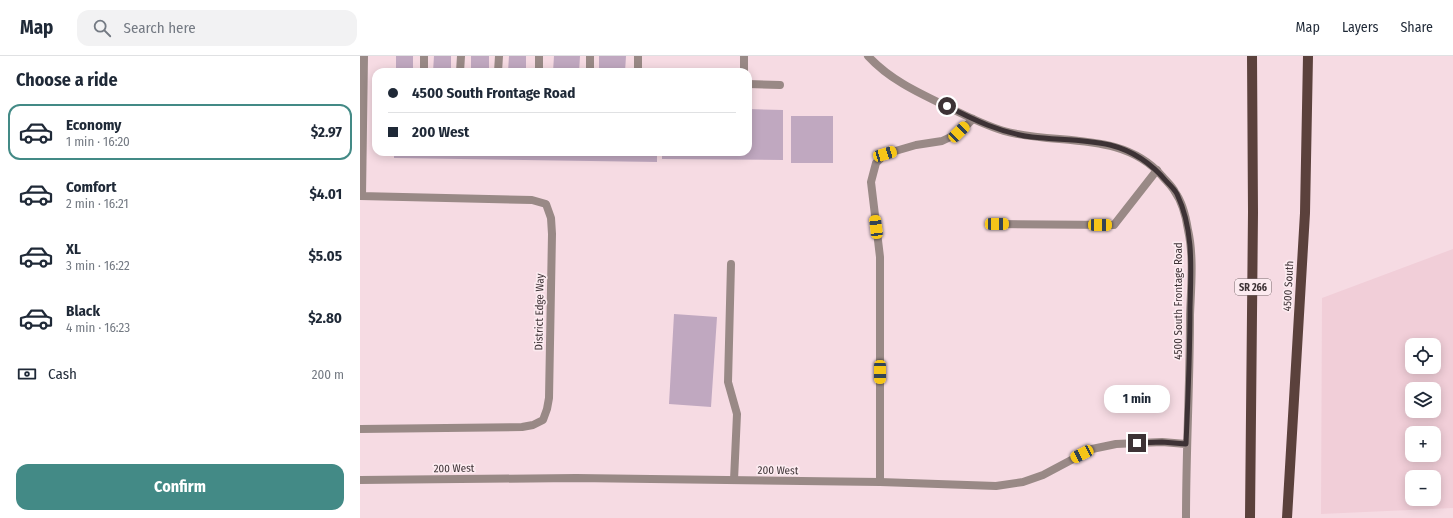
<!DOCTYPE html>
<html lang="en">
<head>
<meta charset="utf-8">
<style>
	:root { --surface:#fff; --page:#f2f2f3; --text:#1f2937; --muted:#747a83; --line:#e0e1e3; --accent:#438a86 }
	body { margin:0; font-family:"Fira Sans Condensed",sans-serif; background:var(--page); color:var(--text); height:100vh; display:flex; flex-direction:column; font-size:15px; white-space:nowrap }
	* { box-sizing:border-box; margin:0 }
	p { font-size:13px; color:var(--muted) }
	.icon { flex:none; width:22px; height:22px; fill:none; stroke:currentColor; stroke-width:2; stroke-linecap:round; stroke-linejoin:round }
	.map { position:relative; flex:1; overflow:hidden }
	.details { display:flex; flex-direction:column; background:var(--surface); width:360px }
	.details>* { flex:none }
	.hud { position:absolute; left:12px; top:12px; width:380px; height:88px; border-radius:12px; box-shadow:0 2px 10px #0003; display:grid; align-content:center; height:88px; padding:0 16px; background:var(--surface) }
	.fabs { position:absolute; left:1045px; top:282px; display:grid; gap:8px }
	.fabs a { display:grid; place-items:center; width:36px; height:36px; border-radius:8px; background:var(--surface); box-shadow:0 2px 10px #0003; font-size:20px }
	.end { position:absolute; width:18px; height:18px; margin:-9px; border:5px solid #3d3235; background:#fff; box-shadow:0 0 0 2px #fff }
	.from { border-radius:50% }
	.bubble { position:absolute; height:28px; border-radius:12px; background:var(--surface); box-shadow:0 2px 10px #0003; font-size:13px; font-weight:700; line-height:28px; text-align:center }
	.car { position:absolute; width:12px; height:24px; margin:-12px -6px; border-radius:5px; box-shadow:0 0 3px 1px #0007; background:linear-gradient(#f5c518 24%,#345 0 40%,#f5c518 0 76%,#345 0 86%,#f5c518 0) }
	.hud b { display:flex; align-items:center; gap:14px; height:38px; font-size:15px }
	.hud b+b { border-top:1px solid var(--line) }
	.hud i { width:10px; height:10px; background:var(--text) }
	ul { padding:0; list-style:none }
	li { display:flex; align-items:center; gap:12px; height:56px; margin:0 8px 6px; padding:0 8px; border:2px solid transparent; border-radius:12px }
	li div { flex:1 }
	li b { display:block; font-size:15px }
	li em { font-style:normal; font-weight:700 }
	li.selected { border-color:var(--accent) }
	li>.icon { width:36px; height:36px; stroke-width:1.5 }
	h2 { padding:0 16px; font-size:18px; line-height:48px }
	.pay { display:flex; align-items:center; gap:10px; height:44px; padding:0 16px; font-size:15px }
	.pay p { margin-inline-start:auto }
	.button { display:flex; gap:8px; margin-top:auto; padding:8px 16px }
	.button a { flex:1; height:46px; border-radius:12px; background:var(--accent); color:#fff; font-size:16px; font-weight:700; line-height:46px; text-align:center }
	header { display:flex; align-items:center; gap:24px; box-sizing:border-box; height:56px; padding:0 20px; background:var(--surface); border-bottom:1px solid var(--line) }
	header strong { font-size:19px }
	nav { display:flex; gap:22px; margin-inline-start:auto; font-size:14px }
	.search { width:280px; height:36px; background:var(--page); display:flex; align-items:center; gap:10px; box-sizing:border-box; padding:0 14px; border-radius:12px; color:var(--muted); font-size:15px }
	main { display:flex; flex:1; min-height:0 }
	.map>svg:first-child { display:block }
	.built { fill:#f1ced8; fill-rule:evenodd }
	.building { fill:#c0a8c0 }
	.lines { fill:none; stroke-linecap:round; stroke-linejoin:round }
	.service { stroke:#998986; stroke-width:8 }
	.minor { stroke:#998986; stroke-width:8 }
	.primary { stroke:#5b413c; stroke-width:10 }
	.route { stroke:#3d3235; stroke-width:5 }
	.labels { text-anchor:middle; stroke-width:3.5; stroke-linejoin:round; paint-order:stroke }
	.shield { fill:#fcebf0; stroke:#766a6d; stroke-width:1 }
	.shield-label { font-size:10px; font-weight:bold; fill:#3d3235 }
	.street-label { font-size:11px; fill:#3d3235; stroke:#fcebf0 }
</style>
</head>
<body>
<header>
<strong>Map</strong>
<div class="search"><svg class="icon" aria-label="search" viewBox="0 0 24 24"><circle cx="10" cy="10" r="6"/><path d="M15 15l6 6"/></svg>Search here</div>
<nav><a>Map</a><a>Layers</a><a>Share</a></nav>
</header>
<main>
<section class="details">
<h2>Choose a ride</h2>
<ul>
<li class="selected"><svg class="icon" aria-label="car" viewBox="0 0 24 24"><path d="M5 17H2v-5l4-1 3-4h7l3 4 3 1v5h-3M9 17h6M6 11h13"/><circle cx="7" cy="17" r="2"/><circle cx="17" cy="17" r="2"/></svg><div><b>Economy</b><p>1 min · 16:20</p></div><em>$2.97</em></li>
<li><svg class="icon" aria-label="car" viewBox="0 0 24 24"><path d="M5 17H2v-5l4-1 3-4h7l3 4 3 1v5h-3M9 17h6M6 11h13"/><circle cx="7" cy="17" r="2"/><circle cx="17" cy="17" r="2"/></svg><div><b>Comfort</b><p>2 min · 16:21</p></div><em>$4.01</em></li>
<li><svg class="icon" aria-label="car" viewBox="0 0 24 24"><path d="M5 17H2v-5l4-1 3-4h7l3 4 3 1v5h-3M9 17h6M6 11h13"/><circle cx="7" cy="17" r="2"/><circle cx="17" cy="17" r="2"/></svg><div><b>XL</b><p>3 min · 16:22</p></div><em>$5.05</em></li>
<li><svg class="icon" aria-label="car" viewBox="0 0 24 24"><path d="M5 17H2v-5l4-1 3-4h7l3 4 3 1v5h-3M9 17h6M6 11h13"/><circle cx="7" cy="17" r="2"/><circle cx="17" cy="17" r="2"/></svg><div><b>Black</b><p>4 min · 16:23</p></div><em>$2.80</em></li>
</ul>
<div class="pay"><svg class="icon" aria-label="cash" viewBox="0 0 24 24"><path d="M3 7h18v10H3z"/><circle cx="12" cy="12" r="2"/></svg>Cash<p>200 m</p></div>
<div class="button"><a>Confirm</a></div>
</section>
<div class="map">
<svg width="1093" height="462" viewBox="0 0 1093 462">
	<rect width="100%" height="100%" fill="#f6dbe3"/>
	<path class="built" d="M 1093,193 L 1093,452 L 961,458 L 962,242 ZM 1052,289 L 1074,289 L 1074,311 L 1052,311 ZM 1052,333 L 1074,333 L 1074,355 L 1052,355 ZM 1052,377 L 1074,377 L 1074,399 L 1052,399 ZM 1052,421 L 1074,421 L 1074,443 L 1052,443 Z"/>
	<path class="building" d="M 36,0 L 53,0 L 53,16 L 36,16 Z
		M 74,0 L 91,0 L 91,16 L 73,16 Z
		M 111,0 L 129,0 L 129,16 L 111,16 Z
		M 149,0 L 166,0 L 166,16 L 148,16 Z
		M 194,0 L 220,0 L 219,16 L 193,16 Z
		M 239,0 L 266,0 L 265,16 L 239,16 Z
		M 388,53 L 423,54 L 423,104 L 302,103 L 302,96 L 388,96 Z
		M 431,60 L 473,60 L 473,107 L 431,107 Z
		M 34,96 L 297,96 L 297,106 L 34,102 Z
		M 314,258 L 357,261 L 351,351 L 309,348 Z"/>
	<g class="lines">
		<path class="service" d="M 64,16 L 64,0
			M 100,16 L 101,0
			M 138,16 L 139,0
			M 179,16 L 179,0
			M 230,16 L 230,0
			M 278,16 L 278,0
			M 384,16 L 384,0
			M 388,28 L 420,29
			M 637,168 L 754,169 L 797,114
			M 371,208 L 368,326 L 377,358 L 374,424
			M 520,426 L 520,201 L 511,126 L 516,107 L 525,98 L 556,89 L 582,85 L 599,77 L 613,63"/>
		<path class="minor" d="M 508,0 C 530,24 559,37 588,51 C 606,60 624,69 644,75 C 697,90 762,74 802,120 C 806,125 812,130 815,136 C 823,147 826,161 828,174 C 834,200 831,232 830,259 C 830,326 826,394 826,462
			M 0,140 L 172,144 L 186,148 L 191,162 L 192,178 L 189,342 L 187,353 L 183,364 L 173,369 L 162,371 L 0,373
			M 2,140 L 4,0
			M 0,424 L 216,422 L 520,426 L 636,430 L 663,426 L 683,419 L 732,393 L 756,388 L 802,386 L 826,388"/>
		<path class="primary" d="M 890,462 L 893,156 L 892,0
			M 927,462 L 945,157 L 948,0"/>
	</g>
	<g class="lines">
		<path class="route" d="M 587,50 C 614,64 641,77 672,81 C 698,84 725,83 750,89 C 774,95 792,108 807,126 C 811,130 815,134 817,138 C 834,174 831,213 830,251 C 830,297 828,343 826,388 L 802,386 L 777,387"/>
	</g>
	<g class="labels">
		<rect class="shield" x="875" y="223" width="36" height="16" rx="3"/>
		<g class="shield-label">
			<text x="893" y="235">SR 266</text>
		</g>
		<g class="street-label">
			<text transform="translate(928 230) rotate(-87)" y="4">4500 South</text>
			<text transform="translate(818 245) rotate(-90)" y="4">4500 South Frontage Road</text>
			<text transform="translate(179 256) rotate(-89)" y="4">District Edge Way</text>
			<text transform="translate(94 412) rotate(-1)" y="4">200 West</text>
			<text transform="translate(418 414) rotate(1)" y="4">200 West</text>
		</g>
	</g>
</svg>
<div class="fabs">
<a><svg class="icon" aria-label="locate" viewBox="0 0 24 24"><circle cx="12" cy="12" r="6"/><path d="M12 2v4M12 18v4M2 12h4M18 12h4"/></svg></a>
<a><svg class="icon" aria-label="layers" viewBox="0 0 24 24"><path d="M12 4l9 5-9 5-9-5zM3 14l9 5 9-5"/></svg></a>
<a>+</a>
<a>−</a>
</div>
<i class="end from" style="left:587px;top:50px"></i>
<i class="end" style="left:777px;top:387px"></i>
<div class="bubble" style="left:744px;top:329px;width:66px">1 min</div>
<i class="car" style="left:599px;top:76px;rotate:46deg"></i>
<i class="car" style="left:525px;top:98px;rotate:74deg"></i>
<i class="car" style="left:637px;top:168px;rotate:90deg"></i>
<i class="car" style="left:740px;top:169px;rotate:90deg"></i>
<i class="car" style="left:516px;top:171px;rotate:353deg"></i>
<i class="car" style="left:520px;top:316px;rotate:180deg"></i>
<i class="car" style="left:722px;top:398px;rotate:243deg"></i>
<div class="hud">
<b><i class="from"></i>4500 South Frontage Road</b>
<b><i></i>200 West</b>
</div>
</div>
</main>
</body>
</html>
